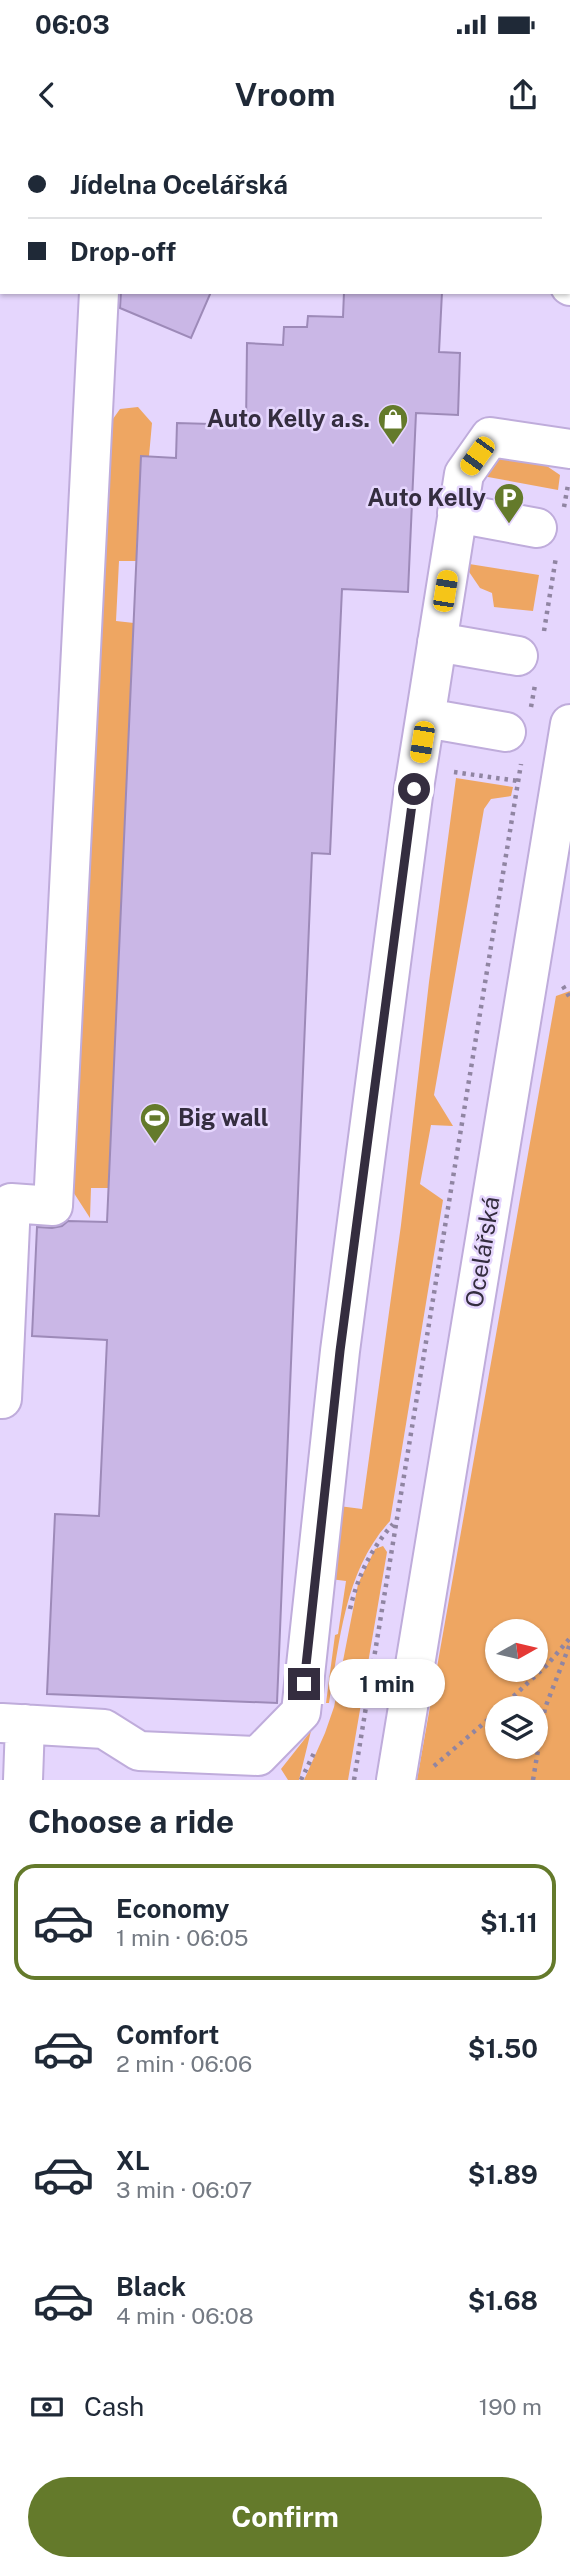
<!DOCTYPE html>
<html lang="en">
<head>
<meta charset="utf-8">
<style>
	:root { --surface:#fff; --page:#f2f2f3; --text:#1f2937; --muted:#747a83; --line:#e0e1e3; --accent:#647a2b }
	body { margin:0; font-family:"Public Sans",sans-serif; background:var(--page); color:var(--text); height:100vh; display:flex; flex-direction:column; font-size:26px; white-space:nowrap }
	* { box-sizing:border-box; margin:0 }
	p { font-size:23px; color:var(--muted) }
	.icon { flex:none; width:38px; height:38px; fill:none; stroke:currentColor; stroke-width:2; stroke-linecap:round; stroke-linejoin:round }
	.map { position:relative; height:1640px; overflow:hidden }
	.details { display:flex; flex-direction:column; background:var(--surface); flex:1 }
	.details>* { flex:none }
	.top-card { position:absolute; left:0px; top:0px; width:570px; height:154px; box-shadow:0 2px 5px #0004; display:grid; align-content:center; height:154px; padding:0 28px; background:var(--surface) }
	.needle { width:46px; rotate:82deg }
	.fabs { position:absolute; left:485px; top:1479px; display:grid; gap:14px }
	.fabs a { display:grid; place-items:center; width:63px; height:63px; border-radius:50%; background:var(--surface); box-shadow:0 2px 5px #0004; font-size:35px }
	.end { position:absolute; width:32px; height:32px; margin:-16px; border:9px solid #342d3f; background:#fff; box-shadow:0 0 0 4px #fff }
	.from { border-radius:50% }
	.bubble { position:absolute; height:49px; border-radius:24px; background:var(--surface); box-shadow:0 2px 5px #0004; font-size:23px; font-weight:700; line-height:49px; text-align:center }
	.car { position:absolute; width:21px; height:42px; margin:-21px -10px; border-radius:9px; box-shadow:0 0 5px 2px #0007; background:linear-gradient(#f5c518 24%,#345 0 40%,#f5c518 0 76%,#345 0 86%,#f5c518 0) }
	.top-card b { display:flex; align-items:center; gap:24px; height:66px; font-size:26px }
	.top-card b+b { border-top:2px solid var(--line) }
	.top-card i { width:18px; height:18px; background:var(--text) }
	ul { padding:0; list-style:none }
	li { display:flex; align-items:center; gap:21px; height:116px; margin:0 14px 10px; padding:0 14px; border:4px solid transparent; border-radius:21px }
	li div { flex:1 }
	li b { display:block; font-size:26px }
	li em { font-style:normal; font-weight:700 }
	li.active { border-color:var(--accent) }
	li>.icon { width:63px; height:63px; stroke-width:1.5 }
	h2 { padding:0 28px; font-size:32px; line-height:84px }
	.pay { display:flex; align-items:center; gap:18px; height:77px; padding:0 28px; font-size:26px }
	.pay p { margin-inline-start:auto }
	.button { display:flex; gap:14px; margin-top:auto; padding:14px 28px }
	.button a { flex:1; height:80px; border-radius:42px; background:var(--accent); color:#fff; font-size:28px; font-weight:700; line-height:80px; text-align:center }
	.status { display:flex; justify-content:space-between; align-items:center; height:49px; padding:0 35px; background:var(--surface); direction:ltr }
	.status svg { height:19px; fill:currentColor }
	header { display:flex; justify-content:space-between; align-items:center; height:91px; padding:0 28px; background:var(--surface); font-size:32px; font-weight:700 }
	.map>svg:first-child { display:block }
	.green { fill:#eea662; fill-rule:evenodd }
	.building { fill:#cab7e6; stroke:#9d8ab8; stroke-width:2 }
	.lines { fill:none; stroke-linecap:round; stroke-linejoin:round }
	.minor-casing { stroke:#bfacdb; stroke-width:42 }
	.path { stroke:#9085a2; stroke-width:4.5; stroke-dasharray:3.5 5; stroke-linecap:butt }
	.minor { stroke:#fff; stroke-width:38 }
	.route { stroke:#342d3f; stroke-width:9 }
	.labels { text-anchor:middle; stroke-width:5; stroke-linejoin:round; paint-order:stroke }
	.poi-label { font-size:24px; font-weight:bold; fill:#342d3f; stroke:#e5d6fd; text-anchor:end }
	.street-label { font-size:24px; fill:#342d3f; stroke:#e5d6fd }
</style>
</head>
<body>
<div class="status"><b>06:03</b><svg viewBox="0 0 49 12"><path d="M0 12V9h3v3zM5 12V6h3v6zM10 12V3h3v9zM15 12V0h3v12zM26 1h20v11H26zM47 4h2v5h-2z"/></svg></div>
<header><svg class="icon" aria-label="back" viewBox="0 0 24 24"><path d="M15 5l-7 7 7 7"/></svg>Vroom<svg class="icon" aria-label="share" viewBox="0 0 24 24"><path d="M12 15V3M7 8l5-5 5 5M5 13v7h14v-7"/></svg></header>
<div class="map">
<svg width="570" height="1640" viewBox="0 0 570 1640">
	<rect width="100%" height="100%" fill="#e5d6fd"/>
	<path class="green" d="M 138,267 L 152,283 L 149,316 L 141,316 L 136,421 L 119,421 L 116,481 L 134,483 L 109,1048 L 91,1048 L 90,1078 L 70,1047 L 103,293 L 120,269 Z
		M 529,314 L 560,335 L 558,350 L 477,335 L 506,315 Z
		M 463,423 L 539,435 L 533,471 L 494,467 L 492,453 L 480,448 Z
		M 456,638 L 513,647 L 511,656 L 491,659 L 484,669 L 434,955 L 453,986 L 431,985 L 420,1044 L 443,1060 L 390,1381 C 345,1430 340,1499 329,1563 L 326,1563 L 335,1495 L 338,1494 L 346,1441 L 330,1439 L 339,1366 L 362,1369 L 401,1085 L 429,842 Z
		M 570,851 L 570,1640 L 417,1640 L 556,856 ZM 497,1491 L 536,1491 L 536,1530 L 497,1530 ZM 497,1568 L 536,1568 L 536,1606 L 497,1606 Z
		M 383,1406 L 387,1412 L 348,1640 L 304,1640 L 325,1593 L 334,1567 L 358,1444 L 375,1409 Z
		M 311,1591 L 299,1640 L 288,1640 L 281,1629 Z"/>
	<path class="building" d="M 121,152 L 211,152 L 191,198 L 120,168 Z
		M 344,152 L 442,152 L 439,212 L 460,213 L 458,275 L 416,273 L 408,452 L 342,449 L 330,714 L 312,713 L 277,1563 L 47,1554 L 55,1374 L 99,1376 L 107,1200 L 32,1196 L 37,1087 L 52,1088 L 62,1086 L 68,1081 L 107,1082 L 141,316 L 176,318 L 177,283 L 246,285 L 247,203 L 283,205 L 284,187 L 307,187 L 308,176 L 343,177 Z"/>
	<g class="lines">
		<g class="minor-casing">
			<path id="minor" d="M 516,0 L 518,2
				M 106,2 L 106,0
				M 569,24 L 570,24
				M 570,64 L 570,67
				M 569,144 L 570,146
				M 457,373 L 537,388
				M 437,502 L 518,516
				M 426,578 L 506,592
				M 0,1259 L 2,1259 L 11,1063 L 53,1066 L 99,152
				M 2,1583 L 104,1589 L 139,1611 L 258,1616 L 301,1572 L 340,1211 L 414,648 L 464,334 L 490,297 L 570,309
				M 23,1640 L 25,1584
				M 396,1640 L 570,584"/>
		</g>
		<path class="path" d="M 564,367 L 568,345
			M 544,491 L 556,417
			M 531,567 L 535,545
			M 454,632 L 518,641
			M 563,846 L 570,858
			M 350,1469 C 358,1436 370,1410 393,1384
			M 501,1568 L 547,1525 L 570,1498
			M 434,1626 L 497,1572
			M 301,1640 L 314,1613
			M 354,1640 L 521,624
			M 533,1640 L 545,1568 L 570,1504"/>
		<use href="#minor" class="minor"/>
	</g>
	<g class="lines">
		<path class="route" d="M 304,1544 L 340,1211 L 414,649"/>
	</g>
	<defs>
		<g id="shop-pin" transform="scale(1.575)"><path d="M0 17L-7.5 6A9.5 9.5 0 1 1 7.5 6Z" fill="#647a2b" stroke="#e5d6fd"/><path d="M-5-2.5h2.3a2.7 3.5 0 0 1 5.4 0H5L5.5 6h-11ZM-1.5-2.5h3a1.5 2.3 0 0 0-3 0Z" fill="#fff"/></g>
		<g id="parking-pin" transform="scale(1.575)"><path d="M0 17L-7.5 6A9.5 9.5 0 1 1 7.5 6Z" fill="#647a2b" stroke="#e5d6fd"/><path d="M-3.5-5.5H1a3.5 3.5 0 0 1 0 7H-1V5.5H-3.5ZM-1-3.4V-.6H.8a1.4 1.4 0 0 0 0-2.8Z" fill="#fff"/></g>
		<g id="stadium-pin" transform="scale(1.575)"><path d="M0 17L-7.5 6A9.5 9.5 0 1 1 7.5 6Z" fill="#647a2b" stroke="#e5d6fd"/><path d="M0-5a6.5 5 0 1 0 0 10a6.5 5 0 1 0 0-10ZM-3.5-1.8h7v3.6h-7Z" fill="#fff"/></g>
	</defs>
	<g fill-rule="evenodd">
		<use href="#shop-pin" x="393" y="279"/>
		<use href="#parking-pin" x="509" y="358"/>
		<use href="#stadium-pin" x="155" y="978"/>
	</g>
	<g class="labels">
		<g class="poi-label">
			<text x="370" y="287">Auto Kelly a.s.</text>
			<text x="486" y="366">Auto Kelly</text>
			<text x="178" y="986" text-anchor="start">Big wall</text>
		</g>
		<g class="street-label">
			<text transform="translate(483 1112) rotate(-81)" y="8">Ocelářská</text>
		</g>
	</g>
</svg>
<div class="fabs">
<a><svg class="needle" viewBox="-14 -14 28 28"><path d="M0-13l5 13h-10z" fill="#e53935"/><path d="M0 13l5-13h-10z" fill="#747a83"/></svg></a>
<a><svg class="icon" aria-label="layers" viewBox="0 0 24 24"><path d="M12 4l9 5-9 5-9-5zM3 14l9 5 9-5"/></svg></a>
</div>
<i class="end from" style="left:414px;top:649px"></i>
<i class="end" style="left:304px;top:1544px"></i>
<div class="bubble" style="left:329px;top:1519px;width:116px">1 min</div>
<i class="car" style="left:477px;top:316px;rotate:216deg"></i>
<i class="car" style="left:445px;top:451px;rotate:9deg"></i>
<i class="car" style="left:422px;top:602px;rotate:189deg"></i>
<div class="top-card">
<b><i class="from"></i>Jídelna Ocelářská</b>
<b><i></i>Drop-off</b>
</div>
</div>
<section class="details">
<h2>Choose a ride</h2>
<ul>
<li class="active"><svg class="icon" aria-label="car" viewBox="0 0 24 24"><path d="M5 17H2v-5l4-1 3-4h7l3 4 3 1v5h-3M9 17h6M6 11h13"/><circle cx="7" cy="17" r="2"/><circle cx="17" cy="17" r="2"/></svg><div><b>Economy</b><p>1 min · 06:05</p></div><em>$1.11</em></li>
<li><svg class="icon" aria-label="car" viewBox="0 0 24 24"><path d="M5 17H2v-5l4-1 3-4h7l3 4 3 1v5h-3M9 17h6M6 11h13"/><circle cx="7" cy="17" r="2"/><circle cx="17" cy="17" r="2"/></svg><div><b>Comfort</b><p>2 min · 06:06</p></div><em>$1.50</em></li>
<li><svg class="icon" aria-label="car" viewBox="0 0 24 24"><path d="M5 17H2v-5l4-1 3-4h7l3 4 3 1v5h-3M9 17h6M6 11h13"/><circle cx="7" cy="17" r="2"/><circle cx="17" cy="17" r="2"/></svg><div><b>XL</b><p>3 min · 06:07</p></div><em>$1.89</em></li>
<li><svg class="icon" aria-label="car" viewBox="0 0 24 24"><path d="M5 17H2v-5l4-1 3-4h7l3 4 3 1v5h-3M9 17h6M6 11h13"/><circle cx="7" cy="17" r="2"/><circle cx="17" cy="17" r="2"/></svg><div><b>Black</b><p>4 min · 06:08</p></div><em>$1.68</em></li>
</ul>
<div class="pay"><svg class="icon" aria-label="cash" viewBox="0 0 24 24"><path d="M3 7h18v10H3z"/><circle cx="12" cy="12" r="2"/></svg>Cash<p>190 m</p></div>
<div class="button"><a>Confirm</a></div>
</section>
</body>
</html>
